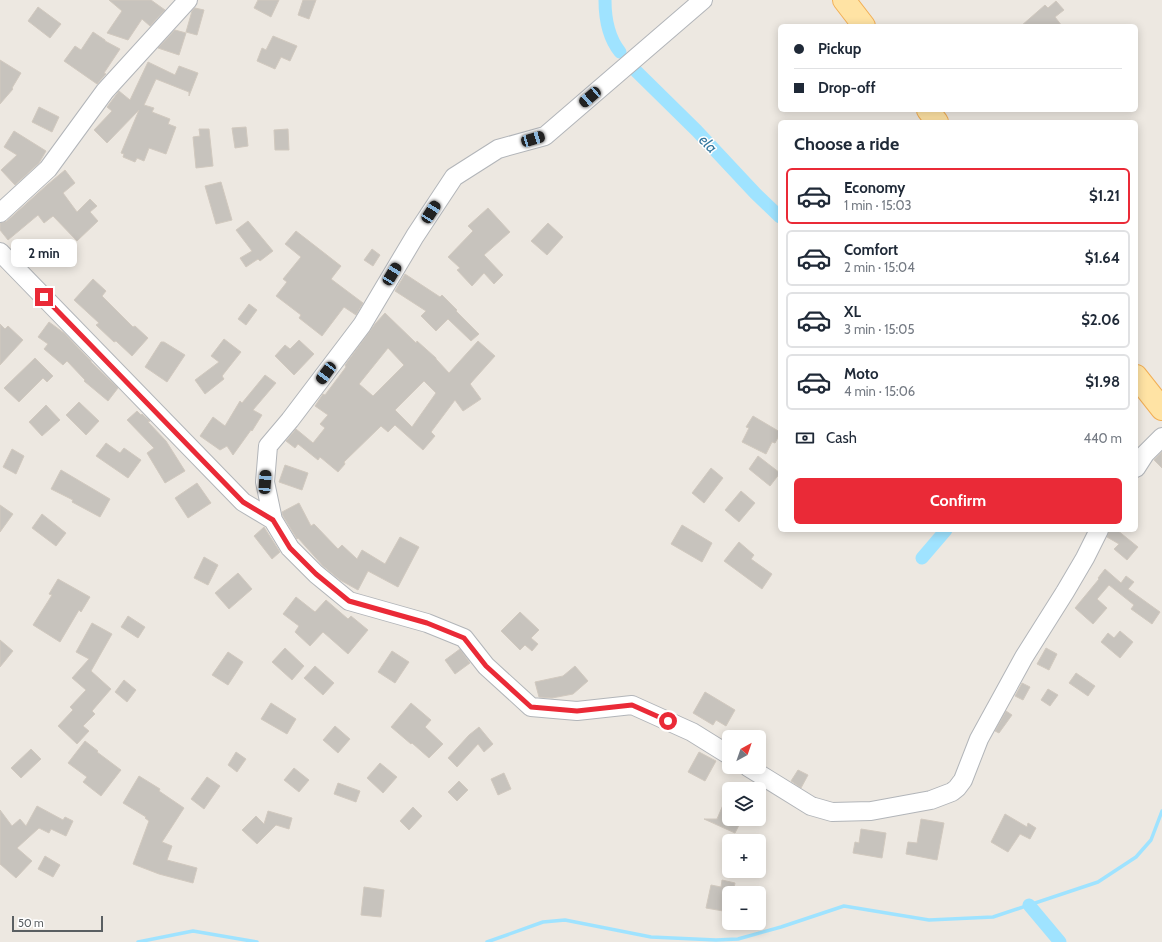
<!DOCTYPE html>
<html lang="en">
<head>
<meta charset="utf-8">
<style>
	:root { --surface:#fff; --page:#f6f6f7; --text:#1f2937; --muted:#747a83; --line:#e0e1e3; --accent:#ea2a37 }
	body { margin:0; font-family:Cabin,sans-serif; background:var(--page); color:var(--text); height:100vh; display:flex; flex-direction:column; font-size:15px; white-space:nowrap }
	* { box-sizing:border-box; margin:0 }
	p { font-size:13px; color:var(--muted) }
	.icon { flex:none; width:22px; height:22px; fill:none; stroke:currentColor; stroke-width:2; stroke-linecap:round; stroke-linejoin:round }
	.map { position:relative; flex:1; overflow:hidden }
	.side { position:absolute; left:778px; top:120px; width:360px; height:412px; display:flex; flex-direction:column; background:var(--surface); border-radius:6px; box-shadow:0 2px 10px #0003 }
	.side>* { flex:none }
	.guide { position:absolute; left:778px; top:24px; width:360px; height:88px; border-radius:6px; box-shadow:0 2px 10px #0003; display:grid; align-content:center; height:88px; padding:0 16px; background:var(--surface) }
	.needle { width:26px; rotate:40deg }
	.buttons { position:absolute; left:722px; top:730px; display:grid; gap:8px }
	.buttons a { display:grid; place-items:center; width:44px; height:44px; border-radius:6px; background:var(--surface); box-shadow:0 2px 10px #0003; font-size:20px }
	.scale { position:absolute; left:12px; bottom:10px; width:91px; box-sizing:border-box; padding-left:4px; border:2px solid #5a5f62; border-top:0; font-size:11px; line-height:14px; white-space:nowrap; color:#5a5f62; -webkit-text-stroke:3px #fff; paint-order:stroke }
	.end { position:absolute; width:18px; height:18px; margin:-9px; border:5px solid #ea2a37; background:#fff; box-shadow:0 0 0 2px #fff }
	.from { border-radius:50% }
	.bubble { position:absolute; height:28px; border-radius:6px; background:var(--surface); box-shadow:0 2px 10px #0003; font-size:13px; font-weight:700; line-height:28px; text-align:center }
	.car { position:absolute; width:12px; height:24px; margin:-12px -6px; border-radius:5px; box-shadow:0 0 3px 1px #0007; background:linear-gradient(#222 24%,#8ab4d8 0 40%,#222 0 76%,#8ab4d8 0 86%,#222 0) }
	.guide b { display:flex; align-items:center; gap:14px; height:38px; font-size:15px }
	.guide b+b { border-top:1px solid var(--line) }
	.guide i { width:10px; height:10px; background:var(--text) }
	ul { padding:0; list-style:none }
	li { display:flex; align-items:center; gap:12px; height:56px; margin:0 8px 6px; padding:0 8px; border:2px solid var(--line); border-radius:6px }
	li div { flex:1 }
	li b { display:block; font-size:15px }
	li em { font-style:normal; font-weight:700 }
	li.current { border-color:var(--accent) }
	li>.icon { width:36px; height:36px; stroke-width:1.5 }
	h2 { padding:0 16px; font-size:18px; line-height:48px }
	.pay { display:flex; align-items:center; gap:10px; height:44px; padding:0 16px; font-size:15px }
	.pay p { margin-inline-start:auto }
	.cta { display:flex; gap:8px; margin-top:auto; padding:8px 16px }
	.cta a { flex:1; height:46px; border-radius:6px; background:var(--accent); color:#fff; font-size:16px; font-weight:700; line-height:46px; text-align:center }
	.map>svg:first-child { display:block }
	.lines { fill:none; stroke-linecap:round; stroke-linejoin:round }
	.stream { stroke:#9fe3ff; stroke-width:3.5 }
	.canal { stroke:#9fe3ff; stroke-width:13 }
	.building { fill:#c7c3bd; stroke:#d1c9bf; fill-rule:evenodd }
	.minor-casing { stroke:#b2b5b9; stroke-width:20 }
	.major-casing { stroke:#f2af55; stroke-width:24 }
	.minor { stroke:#fff; stroke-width:18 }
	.major { stroke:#ffe3a4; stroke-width:22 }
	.route { stroke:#ea2a37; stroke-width:5 }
	.labels { text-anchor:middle; stroke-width:3; stroke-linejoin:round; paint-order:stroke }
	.water-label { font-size:15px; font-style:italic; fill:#37799f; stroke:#fff }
</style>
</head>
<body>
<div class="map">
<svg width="1162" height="942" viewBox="0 0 1162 942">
	<rect width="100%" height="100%" fill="#ede8e1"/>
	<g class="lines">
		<path class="stream" d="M 138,942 L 193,931 L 257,942
			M 487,942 L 543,922 L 565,920 L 651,937 L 716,940 L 738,939 L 781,927 L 844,906 L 929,920 L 993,917 L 1098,882 L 1136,857 L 1151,840 L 1162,811"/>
		<path class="canal" d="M 605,0 C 605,19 608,37 620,52
			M 636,71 L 697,131 L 755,193 L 780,217
			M 922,558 L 946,530
			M 1029,905 L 1060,942"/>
	</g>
	<path class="building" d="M 109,0 L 151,0 L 165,10 L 150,26 L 142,19 L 128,40 L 107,33 L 122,11 Z
		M 258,0 L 279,0 L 271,17 L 254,8 Z
		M 303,0 L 316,0 L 309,19 L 298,15 Z
		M 1056,1 L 1064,10 L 1055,17 L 1062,26 L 1021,26 L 1045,5 L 1048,8 Z
		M 38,7 L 61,24 L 50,38 L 28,21 Z
		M 195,8 L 204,10 L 197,35 L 186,32 L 192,11 Z
		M 175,30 L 186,33 L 179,55 L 158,48 Z
		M 93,32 L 105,40 L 105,41 L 120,49 L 104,73 L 106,74 L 97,84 L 64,61 L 75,46 L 81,50 Z
		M 273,36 L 297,46 L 290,61 L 281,57 L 275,69 L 257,61 L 262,48 L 266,50 Z
		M 0,60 L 21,73 L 12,88 L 13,89 L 0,104 Z
		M 148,62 L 175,75 L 179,66 L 198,73 L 189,96 L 189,92 L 156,79 L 144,105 L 154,108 L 152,112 L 170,119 L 168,124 L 176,127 L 166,154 L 149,148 L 144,161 L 137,158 L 135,162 L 123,157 L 124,154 L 121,153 L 139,110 L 107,143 L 94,130 L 112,111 L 107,107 L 119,91 L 130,100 Z
		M 39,107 L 59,117 L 52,132 L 32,122 Z
		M 246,127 L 248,146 L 235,148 L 232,128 Z
		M 199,129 L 209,129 L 213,166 L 196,168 L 193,137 L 200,136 Z
		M 288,129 L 289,150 L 275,150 L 274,130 Z
		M 14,131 L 46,151 L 39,163 L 15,185 L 1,170 L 17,155 L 4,147 Z
		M 65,170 L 75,183 L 63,193 L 77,212 L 90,199 L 97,206 L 90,212 L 98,221 L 77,241 L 53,216 L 44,223 L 38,215 L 8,240 L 0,230 L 0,223 L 7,221 L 47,185 Z
		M 221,182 L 232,220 L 216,224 L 205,186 Z
		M 488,208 L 510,232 L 484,255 L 503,275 L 494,284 L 484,273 L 472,286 L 457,270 L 460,268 L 448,257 L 473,231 L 468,226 Z
		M 248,221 L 273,251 L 260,261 L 258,259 L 246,267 L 240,258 L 252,251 L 236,230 Z
		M 548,223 L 563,237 L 547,255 L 531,241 Z
		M 296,231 L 341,266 L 331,279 L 363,303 L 356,315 L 344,307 L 322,336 L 299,318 L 301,315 L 276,296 L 287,282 L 283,279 L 301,257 L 285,244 Z
		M 372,249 L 380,255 L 373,266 L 364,260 Z
		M 405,274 L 440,297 L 442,295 L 457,310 L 456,311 L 479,334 L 471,341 L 448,319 L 436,331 L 421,316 L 426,311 L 395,291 Z
		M 93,279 L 106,291 L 102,296 L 133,327 L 135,326 L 148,338 L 132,356 L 116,341 L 114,342 L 96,325 L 99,323 L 74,300 Z
		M 249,304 L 257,310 L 246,325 L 238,319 Z
		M 385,313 L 416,343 L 417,341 L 436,358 L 436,359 L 449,373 L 478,341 L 495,356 L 470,384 L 481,399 L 463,411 L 455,400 L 431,432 L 435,436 L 423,450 L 395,425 L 388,432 L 381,426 L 344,462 L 345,464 L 338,472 L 320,457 L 318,460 L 298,444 L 295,448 L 286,441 L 296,429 L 313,443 L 325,428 L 320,424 L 328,415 L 315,406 L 323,394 L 325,395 L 346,367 L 345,365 L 375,324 ZM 388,348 L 404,365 L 373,396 L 359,384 ZM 424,381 L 436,393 L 412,427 L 395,410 Z
		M 49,322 L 64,333 L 91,361 L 91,362 L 118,388 L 108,401 L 84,381 L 85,380 L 67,361 L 63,365 L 44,349 L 48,344 L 38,337 Z
		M 0,324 L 5,329 L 8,326 L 23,340 L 0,365 Z
		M 224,339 L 241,352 L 222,376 L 224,379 L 205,394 L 195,380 L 219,362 L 211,356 Z
		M 299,340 L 314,354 L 294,375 L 275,356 L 285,345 L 290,349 Z
		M 161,342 L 164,342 L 185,355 L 167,382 L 145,367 Z
		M 35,358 L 53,376 L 47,382 L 43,378 L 19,402 L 4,388 Z
		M 265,375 L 276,383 L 253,410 L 262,415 L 252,431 L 251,430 L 233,455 L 227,446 L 220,450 L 200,436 L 213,417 L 225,426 L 240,401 L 242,403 Z
		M 79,402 L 99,421 L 86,435 L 66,415 Z
		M 46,405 L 60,420 L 42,436 L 29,422 Z
		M 137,411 L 141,415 L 142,414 L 150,421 L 148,422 L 166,441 L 185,471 L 165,483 L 147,453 L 154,448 L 127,420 Z
		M 753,416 L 780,432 L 780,434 L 775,443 L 772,442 L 766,454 L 742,442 L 749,428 L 746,427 Z
		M 106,443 L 120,453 L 124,448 L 141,460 L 128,478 L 96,456 Z
		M 12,449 L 24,456 L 16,474 L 3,467 Z
		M 1162,452 L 1162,468 L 1154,460 Z
		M 758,456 L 780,473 L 770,486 L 749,469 Z
		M 285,465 L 308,473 L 302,490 L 279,482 Z
		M 711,468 L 723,478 L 704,503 L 692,493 Z
		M 61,470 L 110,499 L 100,517 L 72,502 L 73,500 L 51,489 Z
		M 197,483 L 211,503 L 188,518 L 175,498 Z
		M 741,491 L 755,503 L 739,522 L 725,510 Z
		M 299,503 L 311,526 L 314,524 L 338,549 L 342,545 L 357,559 L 362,550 L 385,564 L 400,537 L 419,547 L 398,587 L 368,571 L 358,590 L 340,580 L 323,566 L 298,538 L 297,539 L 283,516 L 282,512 Z
		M 0,505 L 13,514 L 0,532 Z
		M 42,514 L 66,533 L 56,546 L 32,528 Z
		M 682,525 L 712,543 L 702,562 L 671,544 Z
		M 264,527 L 280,552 L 272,559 L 254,536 Z
		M 1109,530 L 1117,530 L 1138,547 L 1127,560 L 1114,549 L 1119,544 L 1107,537 Z
		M 739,542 L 754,555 L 751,559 L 772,574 L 762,589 L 724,561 Z
		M 204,557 L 218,565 L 208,585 L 194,578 Z
		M 1105,569 L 1121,583 L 1126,576 L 1134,582 L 1128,589 L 1160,612 L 1152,624 L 1131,609 L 1134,605 L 1109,585 L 1097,599 L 1107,608 L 1093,624 L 1075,608 L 1099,579 L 1098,578 Z
		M 238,573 L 252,589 L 229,609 L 215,593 Z
		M 58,579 L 90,597 L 81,612 L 79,610 L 60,642 L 33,625 L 52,595 L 49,594 Z
		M 296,597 L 315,612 L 326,600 L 348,619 L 351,616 L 368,630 L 348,654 L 323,632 L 310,646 L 295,632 L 299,626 L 283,614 Z
		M 520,612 L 539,630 L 531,638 L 538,644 L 532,651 L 525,645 L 520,650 L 501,631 Z
		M 128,616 L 145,627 L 138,638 L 121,627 Z
		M 92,623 L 112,634 L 91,671 L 111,689 L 92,711 L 95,714 L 83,726 L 89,731 L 77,744 L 58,726 L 73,710 L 70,707 L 86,690 L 72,678 L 89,659 L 76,652 Z
		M 1120,631 L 1133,642 L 1120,658 L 1101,642 L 1108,633 L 1114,638 Z
		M 0,640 L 13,651 L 0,667 Z
		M 285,648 L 304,666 L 292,680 L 272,662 Z
		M 1046,648 L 1057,654 L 1049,670 L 1037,664 Z
		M 460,649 L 470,663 L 455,674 L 445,660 Z
		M 392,651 L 409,662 L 395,683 L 378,672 Z
		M 228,652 L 243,662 L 228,685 L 212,675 Z
		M 315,666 L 334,683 L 323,695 L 304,678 Z
		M 575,666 L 588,681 L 573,694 L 552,698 L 539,697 L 535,682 L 563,676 Z
		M 1076,673 L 1095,686 L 1088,696 L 1069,683 Z
		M 124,680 L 136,690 L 127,702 L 115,692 Z
		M 1022,683 L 1030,687 L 1023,700 L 1015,696 Z
		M 1048,689 L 1058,695 L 1050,706 L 1041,700 Z
		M 705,692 L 735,710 L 726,726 L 716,720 L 713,725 L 693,713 Z
		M 271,703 L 296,719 L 287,734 L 261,719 Z
		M 411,703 L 431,720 L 425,727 L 443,744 L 429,758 L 412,743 L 411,744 L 391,727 Z
		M 1006,711 L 1012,715 L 999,733 L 995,731 Z
		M 335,726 L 350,739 L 338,753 L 323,740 Z
		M 479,727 L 493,744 L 484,752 L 478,744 L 457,767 L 448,758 L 469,735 Z
		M 85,741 L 98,751 L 97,752 L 121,770 L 101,796 L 83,782 L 87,777 L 68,763 Z
		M 31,749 L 41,759 L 21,778 L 11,768 Z
		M 236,752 L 246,759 L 237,772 L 228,765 Z
		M 699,752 L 716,761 L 705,781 L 688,772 Z
		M 380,763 L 397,777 L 383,793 L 367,778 Z
		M 294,768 L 309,780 L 299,792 L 284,780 Z
		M 798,770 L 808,775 L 801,788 L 791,781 Z
		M 504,773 L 511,789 L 498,795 L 491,779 Z
		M 139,776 L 160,789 L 159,791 L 184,808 L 162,842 L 172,846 L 167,860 L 197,868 L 193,883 L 159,874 L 133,864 L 149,821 L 145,818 L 146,817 L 123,803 Z
		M 207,777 L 220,786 L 204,809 L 191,799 Z
		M 459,781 L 468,790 L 457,801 L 448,792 Z
		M 338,783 L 360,791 L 356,802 L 334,794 Z
		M 729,791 L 729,819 L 742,819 L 735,833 L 704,819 L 717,819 Z
		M 37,806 L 63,820 L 65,817 L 73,821 L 66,836 L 51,829 L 49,833 L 39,828 L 17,848 L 32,861 L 16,878 L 0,864 L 0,810 L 12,826 L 20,819 L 26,826 Z
		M 413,807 L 422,816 L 409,830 L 400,821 Z
		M 268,811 L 292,818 L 289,829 L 276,825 L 257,844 L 242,830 L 256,816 L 264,824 Z
		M 1005,814 L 1027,827 L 1028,823 L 1036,828 L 1030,839 L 1020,834 L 1008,852 L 991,842 Z
		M 921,819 L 944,823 L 937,860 L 906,854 L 908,842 L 917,843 Z
		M 861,829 L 886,833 L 882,858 L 853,853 L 855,842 L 859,843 Z
		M 45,856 L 60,865 L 53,877 L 38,869 Z
		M 722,880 L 735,883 L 733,893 L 729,893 L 729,912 L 706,908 L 711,885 L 721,887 Z
		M 364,887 L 384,890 L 381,917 L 361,915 Z"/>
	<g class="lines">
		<g class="minor-casing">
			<path id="minor" d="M 703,0 L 545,136 L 498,149 L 454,177 L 415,236 L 362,325 L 290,420 L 268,446 L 265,482 L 273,520 L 290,548 L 316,574 L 349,601 L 427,623 L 464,638 L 486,666 L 531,707 L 577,711 L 632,705 L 692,732 L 729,755
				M 0,213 L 48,169 L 105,91 L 188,0
				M 0,252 L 243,502 L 273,520
				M 1136,468 L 1145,454 L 1162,437
				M 748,767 L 811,806 L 832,812 L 871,811 L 931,800 L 952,792 L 957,788 L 963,780 L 979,739 L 1024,657 L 1065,592 L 1085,558 L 1099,530"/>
		</g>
		<g class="major-casing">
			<path id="major" d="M 844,0 L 864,26
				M 928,110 L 937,122
				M 1136,376 L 1162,409"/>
		</g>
		<use href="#minor" class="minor"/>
		<use href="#major" class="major"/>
	</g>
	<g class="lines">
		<path class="route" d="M 44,297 L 243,502 L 273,520 L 290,548 L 316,574 L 349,601 L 427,623 L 464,638 L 486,666 L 531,707 L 577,711 L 632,705 L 668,721"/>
	</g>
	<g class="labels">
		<g class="water-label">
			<text transform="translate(708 144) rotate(45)" y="5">ela</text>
		</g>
	</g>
</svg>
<div class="buttons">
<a><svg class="needle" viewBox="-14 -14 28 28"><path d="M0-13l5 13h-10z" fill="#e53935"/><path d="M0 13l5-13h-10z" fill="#747a83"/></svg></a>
<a><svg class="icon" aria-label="layers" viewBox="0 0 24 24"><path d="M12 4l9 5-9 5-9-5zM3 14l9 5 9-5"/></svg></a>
<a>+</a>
<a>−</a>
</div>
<div class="scale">50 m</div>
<i class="end from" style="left:668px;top:721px"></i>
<i class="end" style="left:44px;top:297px"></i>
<div class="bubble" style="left:11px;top:239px;width:66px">2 min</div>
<i class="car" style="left:590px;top:97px;rotate:229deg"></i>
<i class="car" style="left:533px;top:139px;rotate:74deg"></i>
<i class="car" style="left:431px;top:212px;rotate:33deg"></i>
<i class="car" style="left:392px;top:274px;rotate:31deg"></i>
<i class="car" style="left:326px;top:373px;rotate:217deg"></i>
<i class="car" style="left:265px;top:482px;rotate:4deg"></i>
<div class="guide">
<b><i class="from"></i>Pickup</b>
<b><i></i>Drop-off</b>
</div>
<section class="side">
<h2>Choose a ride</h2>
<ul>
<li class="current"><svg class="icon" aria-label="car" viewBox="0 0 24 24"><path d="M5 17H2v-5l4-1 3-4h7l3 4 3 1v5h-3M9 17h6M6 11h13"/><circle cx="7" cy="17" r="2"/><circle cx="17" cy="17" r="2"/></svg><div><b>Economy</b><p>1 min · 15:03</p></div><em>$1.21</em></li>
<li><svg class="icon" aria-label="car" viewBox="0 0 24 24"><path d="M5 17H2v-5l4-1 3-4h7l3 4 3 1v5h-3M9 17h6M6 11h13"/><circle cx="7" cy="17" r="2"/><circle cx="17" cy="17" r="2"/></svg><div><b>Comfort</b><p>2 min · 15:04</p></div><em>$1.64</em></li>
<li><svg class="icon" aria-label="car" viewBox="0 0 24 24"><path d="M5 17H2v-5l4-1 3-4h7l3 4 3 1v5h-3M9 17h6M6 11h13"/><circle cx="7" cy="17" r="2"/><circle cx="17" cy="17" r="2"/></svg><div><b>XL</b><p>3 min · 15:05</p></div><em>$2.06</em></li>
<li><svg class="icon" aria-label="car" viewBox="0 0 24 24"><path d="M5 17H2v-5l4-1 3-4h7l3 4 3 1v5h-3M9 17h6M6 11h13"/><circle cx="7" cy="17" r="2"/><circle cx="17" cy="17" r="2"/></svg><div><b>Moto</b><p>4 min · 15:06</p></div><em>$1.98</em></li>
</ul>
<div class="pay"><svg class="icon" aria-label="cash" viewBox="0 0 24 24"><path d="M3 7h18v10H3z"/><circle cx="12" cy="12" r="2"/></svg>Cash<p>440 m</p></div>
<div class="cta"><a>Confirm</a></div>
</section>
</div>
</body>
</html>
